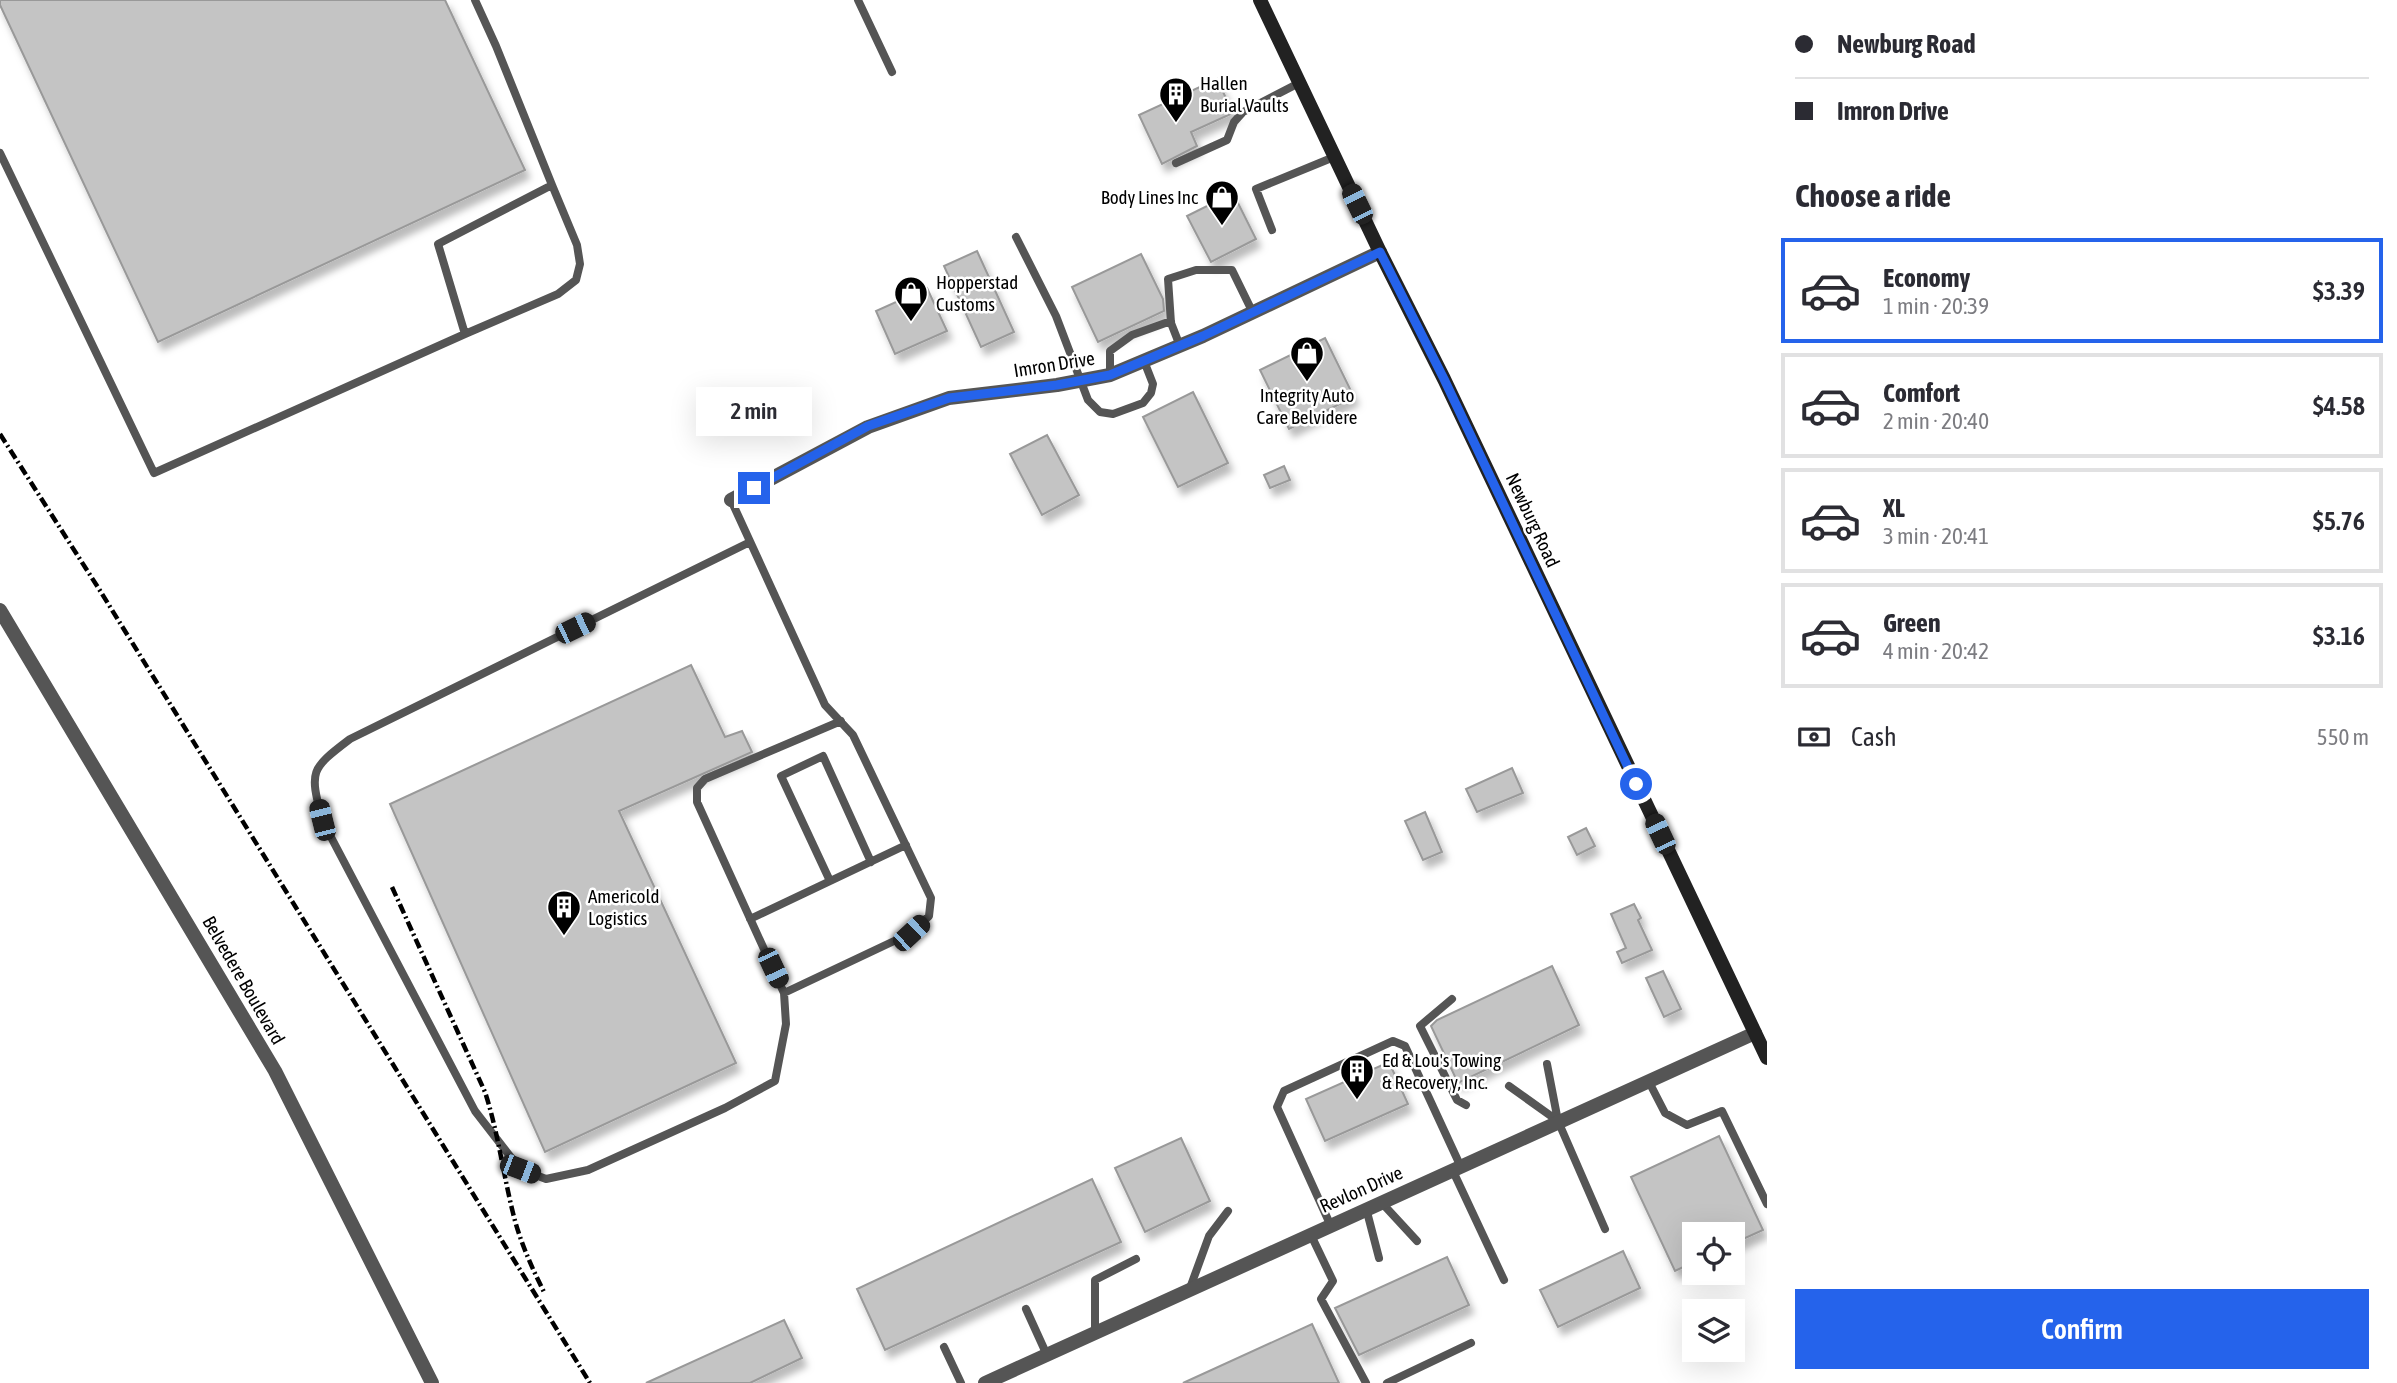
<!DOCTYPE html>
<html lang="en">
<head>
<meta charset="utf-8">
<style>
	:root { --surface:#fff; --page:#f2f2f3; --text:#2b2b33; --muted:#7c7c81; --line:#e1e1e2; --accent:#2563eb }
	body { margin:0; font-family:"Asap Condensed",sans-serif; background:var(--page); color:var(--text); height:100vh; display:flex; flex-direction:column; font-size:26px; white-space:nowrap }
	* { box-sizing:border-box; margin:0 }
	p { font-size:23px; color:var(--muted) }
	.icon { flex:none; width:38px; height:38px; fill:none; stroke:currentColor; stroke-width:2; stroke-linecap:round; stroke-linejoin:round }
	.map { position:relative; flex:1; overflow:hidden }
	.details { display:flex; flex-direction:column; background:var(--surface); width:630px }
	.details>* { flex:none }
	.banner { display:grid; align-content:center; height:154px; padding:0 28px; background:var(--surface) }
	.fabs { position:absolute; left:1682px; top:1222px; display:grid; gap:14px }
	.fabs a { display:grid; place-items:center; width:63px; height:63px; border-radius:0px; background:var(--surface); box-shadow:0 7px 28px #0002; font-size:35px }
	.end { position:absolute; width:32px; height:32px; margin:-16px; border:9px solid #2563eb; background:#fff; box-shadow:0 0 0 4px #fff }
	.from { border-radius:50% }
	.bubble { position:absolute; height:49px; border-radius:0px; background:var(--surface); box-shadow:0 7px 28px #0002; font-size:23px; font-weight:600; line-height:49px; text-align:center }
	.car { position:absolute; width:21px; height:42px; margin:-21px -10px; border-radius:9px; box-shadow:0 0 5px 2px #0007; background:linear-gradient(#222 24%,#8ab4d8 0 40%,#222 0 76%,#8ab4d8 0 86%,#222 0) }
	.banner b { display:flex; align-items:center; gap:24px; height:66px; font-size:26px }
	.banner b+b { border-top:2px solid var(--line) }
	.banner i { width:18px; height:18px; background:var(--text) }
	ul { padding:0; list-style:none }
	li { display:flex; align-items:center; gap:21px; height:105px; margin:0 14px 10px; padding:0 14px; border:4px solid var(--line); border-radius:0px }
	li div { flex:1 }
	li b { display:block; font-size:26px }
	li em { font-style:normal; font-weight:600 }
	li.on { border-color:var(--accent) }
	li>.icon { width:63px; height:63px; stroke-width:1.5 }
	h2 { padding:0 28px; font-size:32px; line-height:84px }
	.pay { display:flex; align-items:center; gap:18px; height:77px; padding:0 28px; font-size:26px }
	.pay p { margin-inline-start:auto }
	.primary-button { display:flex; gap:14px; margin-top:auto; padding:14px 28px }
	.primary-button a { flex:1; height:80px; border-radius:0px; background:var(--accent); color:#fff; font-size:28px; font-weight:600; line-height:80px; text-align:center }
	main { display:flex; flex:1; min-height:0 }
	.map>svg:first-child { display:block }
	.building { fill:#c4c4c4; stroke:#999; stroke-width:2; filter:url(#shadow) }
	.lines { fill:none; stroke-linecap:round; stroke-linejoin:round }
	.lane { stroke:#555; stroke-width:8 }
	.street { stroke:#555; stroke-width:14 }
	.secondary { stroke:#222; stroke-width:14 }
	.rail { stroke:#000; stroke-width:4.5; stroke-dasharray:10 3.5 2 3.5; stroke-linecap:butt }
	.route { stroke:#2563eb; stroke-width:9 }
	.labels { text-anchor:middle; stroke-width:5; stroke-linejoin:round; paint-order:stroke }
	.poi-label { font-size:19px; fill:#000; stroke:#fff; text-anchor:start }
	.street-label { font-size:19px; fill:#000; stroke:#fff }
</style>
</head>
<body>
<main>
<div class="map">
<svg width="1767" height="1383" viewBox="0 0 1767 1383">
	<defs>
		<filter id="shadow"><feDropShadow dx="4.5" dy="8" stdDeviation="3.5" flood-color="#0004"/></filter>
	</defs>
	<rect width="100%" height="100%" fill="#fff"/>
	<path class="building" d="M 0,0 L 445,0 L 525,170 L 158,342 L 0,5 Z
		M 1217,79 L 1233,113 L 1191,132 L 1197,146 L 1162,164 L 1139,115 Z
		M 1233,193 L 1256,239 L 1211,262 L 1187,216 Z
		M 977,251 L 1014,332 L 981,347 L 944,266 Z
		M 1141,254 L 1163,299 L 1164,311 L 1098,342 L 1072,287 Z
		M 927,288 L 947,331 L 895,354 L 876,311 Z
		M 1325,338 L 1354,397 L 1289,429 L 1260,370 Z
		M 1193,392 L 1228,463 L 1178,487 L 1143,417 Z
		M 1047,435 L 1079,495 L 1042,515 L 1010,454 Z
		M 1284,466 L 1290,480 L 1270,488 L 1264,475 Z
		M 691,665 L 725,737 L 742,731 L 752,752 L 619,811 L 736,1063 L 545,1152 L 390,804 Z
		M 1512,768 L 1523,793 L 1477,812 L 1466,789 Z
		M 1425,812 L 1442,852 L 1423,860 L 1405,821 Z
		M 1586,828 L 1595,846 L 1577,855 L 1568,837 Z
		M 1634,904 L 1641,918 L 1638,920 L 1652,950 L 1622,963 L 1617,952 L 1626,948 L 1611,914 Z
		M 1552,966 L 1579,1025 L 1458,1083 L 1431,1026 L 1437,1020 Z
		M 1663,971 L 1681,1009 L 1664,1017 L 1646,978 Z
		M 1389,1062 L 1408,1104 L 1325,1141 L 1306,1099 Z
		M 1719,1136 L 1763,1230 L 1732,1244 L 1732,1234 L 1694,1234 L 1694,1262 L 1675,1271 L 1631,1177 Z
		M 1181,1138 L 1210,1201 L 1145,1232 L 1115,1168 Z
		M 1092,1179 L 1121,1242 L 885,1350 L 857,1289 Z
		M 1623,1251 L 1640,1288 L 1558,1327 L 1540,1290 Z
		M 1447,1257 L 1469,1305 L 1359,1355 L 1335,1308 Z
		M 784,1320 L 802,1358 L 750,1383 L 646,1383 Z
		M 1312,1324 L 1339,1383 L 1183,1383 Z"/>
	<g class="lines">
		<path class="lane" d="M 858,0 L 892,72
			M 0,153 L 154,473 L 465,334 L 438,244 L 552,185 L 496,46 L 475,0
			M 1176,163 L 1227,140 L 1234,122 L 1243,112 L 1299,83
			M 1272,230 L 1256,189 L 1334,157
			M 1016,237 L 1056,316 L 1088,400 L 1100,412 L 1113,414 L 1143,403 L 1151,393 L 1153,384 L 1144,361
			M 465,334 L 558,294 L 576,280 L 580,264 L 577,245 L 552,185
			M 1180,346 L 1171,323 L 1168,279 L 1196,270 L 1232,270 L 1253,313
			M 1110,375 L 1110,351 L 1132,335 L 1171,321
			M 731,500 L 825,705 L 853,735 L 931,898 L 929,916 L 911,933 L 784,993 L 697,802 L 697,788 L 705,779 L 841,721
			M 750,542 L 350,739 C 309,770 310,771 322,820 L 475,1111 L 520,1169 L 546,1179 L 588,1170 L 725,1108 L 775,1081 L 786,1024 L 784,993
			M 830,881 L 781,776 L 823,756 L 871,862
			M 750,919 L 906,845
			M 1452,999 L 1420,1026 L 1457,1100 L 1466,1105
			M 1547,1064 L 1558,1121 L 1605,1229
			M 1648,1080 L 1665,1113 L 1687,1125 L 1722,1111 L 1767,1204
			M 1509,1086 L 1558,1121
			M 1452,1169 L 1504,1280
			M 1381,1202 L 1417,1241
			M 1366,1208 L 1379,1258
			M 1330,1224 L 1277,1107 L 1284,1091 L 1393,1041 L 1405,1046 L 1460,1165
			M 1310,1233 L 1333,1281 L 1321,1299 L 1366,1383
			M 1190,1288 L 1209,1236 L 1228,1211
			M 1026,1309 L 1046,1353
			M 1095,1331 L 1095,1280 L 1136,1259
			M 944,1347 L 961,1383
			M 1387,1383 L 1471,1343"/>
		<path class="street" d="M 731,500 L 868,427 L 949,398 L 1057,385 L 1110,375 L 1203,336 L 1380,252
			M 0,610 L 275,1071 L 432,1383
			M 985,1383 L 1755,1033"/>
		<path class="secondary" d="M 1260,0 L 1380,252 L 1444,379 L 1767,1058"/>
		<path class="rail" d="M 0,434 L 99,589 L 590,1383
			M 392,887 L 485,1092 C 498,1132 503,1173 513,1213 C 520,1242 532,1268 545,1294"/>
	</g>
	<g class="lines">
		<path class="route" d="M 754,488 L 868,426 L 949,398 L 1057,385 L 1110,375 L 1203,336 L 1380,252 L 1444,379 L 1636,784"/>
	</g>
	<defs>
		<g id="building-pin" transform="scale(1.75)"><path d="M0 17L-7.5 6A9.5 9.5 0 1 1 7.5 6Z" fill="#000" stroke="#fff"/><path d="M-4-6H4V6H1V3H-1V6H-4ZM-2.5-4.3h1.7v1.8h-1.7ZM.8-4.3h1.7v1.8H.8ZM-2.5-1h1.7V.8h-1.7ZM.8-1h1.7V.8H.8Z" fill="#fff"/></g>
		<g id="shop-pin" transform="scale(1.75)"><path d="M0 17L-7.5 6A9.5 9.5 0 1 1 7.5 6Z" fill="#000" stroke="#fff"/><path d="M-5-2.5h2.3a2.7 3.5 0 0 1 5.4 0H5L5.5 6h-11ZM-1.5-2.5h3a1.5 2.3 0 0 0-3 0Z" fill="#fff"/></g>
	</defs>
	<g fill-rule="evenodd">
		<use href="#building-pin" x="1176" y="94"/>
		<use href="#shop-pin" x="1222" y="197"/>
		<use href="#shop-pin" x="911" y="293"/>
		<use href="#shop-pin" x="1307" y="353"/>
		<use href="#building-pin" x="564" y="907"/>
		<use href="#building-pin" x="1357" y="1071"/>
	</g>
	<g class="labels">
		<g class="poi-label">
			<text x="1200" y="90">Hallen<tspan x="1200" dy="22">Burial Vaults</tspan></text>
			<text x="1198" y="204" text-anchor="end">Body Lines Inc</text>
			<text x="936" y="289">Hopperstad<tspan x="936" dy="22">Customs</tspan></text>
			<text x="1307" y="402" text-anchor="middle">Integrity Auto<tspan x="1307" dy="22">Care Belvidere</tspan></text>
			<text x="588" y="903">Americold<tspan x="588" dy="22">Logistics</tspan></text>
			<text x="1382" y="1067">Ed &amp; Lou's Towing<tspan x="1382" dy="22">&amp; Recovery, Inc.</tspan></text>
		</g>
		<g class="street-label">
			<text transform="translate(1054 364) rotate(-9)" y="7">Imron Drive</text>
			<text transform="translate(1533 520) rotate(65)" y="7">Newburg Road</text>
			<text transform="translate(244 980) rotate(60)" y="7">Belvedere Boulevard</text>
			<text transform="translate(1361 1189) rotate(-24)" y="7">Revlon Drive</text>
		</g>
	</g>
</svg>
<div class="fabs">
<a><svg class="icon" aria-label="locate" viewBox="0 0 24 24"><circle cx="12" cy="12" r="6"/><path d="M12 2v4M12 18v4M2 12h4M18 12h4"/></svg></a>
<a><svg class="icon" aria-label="layers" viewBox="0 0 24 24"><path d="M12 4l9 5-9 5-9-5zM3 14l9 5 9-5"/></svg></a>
</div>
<i class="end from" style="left:1636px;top:784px"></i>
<i class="end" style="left:754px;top:488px"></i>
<div class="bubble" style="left:696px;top:387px;width:116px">2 min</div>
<i class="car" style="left:1357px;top:204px;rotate:334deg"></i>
<i class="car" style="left:575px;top:628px;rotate:64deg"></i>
<i class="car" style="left:322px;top:820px;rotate:346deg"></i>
<i class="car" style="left:1660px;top:834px;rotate:335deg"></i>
<i class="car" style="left:911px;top:933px;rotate:47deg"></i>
<i class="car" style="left:773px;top:968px;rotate:155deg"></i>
<i class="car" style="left:520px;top:1169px;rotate:111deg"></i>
</div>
<section class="details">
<div class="banner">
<b><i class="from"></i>Newburg Road</b>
<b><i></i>Imron Drive</b>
</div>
<h2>Choose a ride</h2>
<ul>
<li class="on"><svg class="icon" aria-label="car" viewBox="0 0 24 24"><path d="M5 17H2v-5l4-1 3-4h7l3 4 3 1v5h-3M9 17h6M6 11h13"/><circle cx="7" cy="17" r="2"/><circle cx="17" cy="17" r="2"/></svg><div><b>Economy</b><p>1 min · 20:39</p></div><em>$3.39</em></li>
<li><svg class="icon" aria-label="car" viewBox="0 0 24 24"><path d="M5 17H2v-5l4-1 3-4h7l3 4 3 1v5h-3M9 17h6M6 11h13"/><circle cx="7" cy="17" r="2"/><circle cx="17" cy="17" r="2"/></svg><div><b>Comfort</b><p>2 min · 20:40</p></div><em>$4.58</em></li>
<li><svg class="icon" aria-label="car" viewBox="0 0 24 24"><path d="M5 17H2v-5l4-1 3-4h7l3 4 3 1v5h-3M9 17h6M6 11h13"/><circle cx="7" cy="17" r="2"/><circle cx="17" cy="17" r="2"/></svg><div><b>XL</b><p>3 min · 20:41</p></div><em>$5.76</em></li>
<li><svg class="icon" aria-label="car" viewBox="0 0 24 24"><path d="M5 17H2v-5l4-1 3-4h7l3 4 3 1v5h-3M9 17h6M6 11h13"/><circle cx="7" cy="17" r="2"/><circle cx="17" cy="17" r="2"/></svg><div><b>Green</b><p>4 min · 20:42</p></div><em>$3.16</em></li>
</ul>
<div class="pay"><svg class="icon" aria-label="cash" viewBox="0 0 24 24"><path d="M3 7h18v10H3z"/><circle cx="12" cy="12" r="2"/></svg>Cash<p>550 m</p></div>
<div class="primary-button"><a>Confirm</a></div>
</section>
</main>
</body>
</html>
